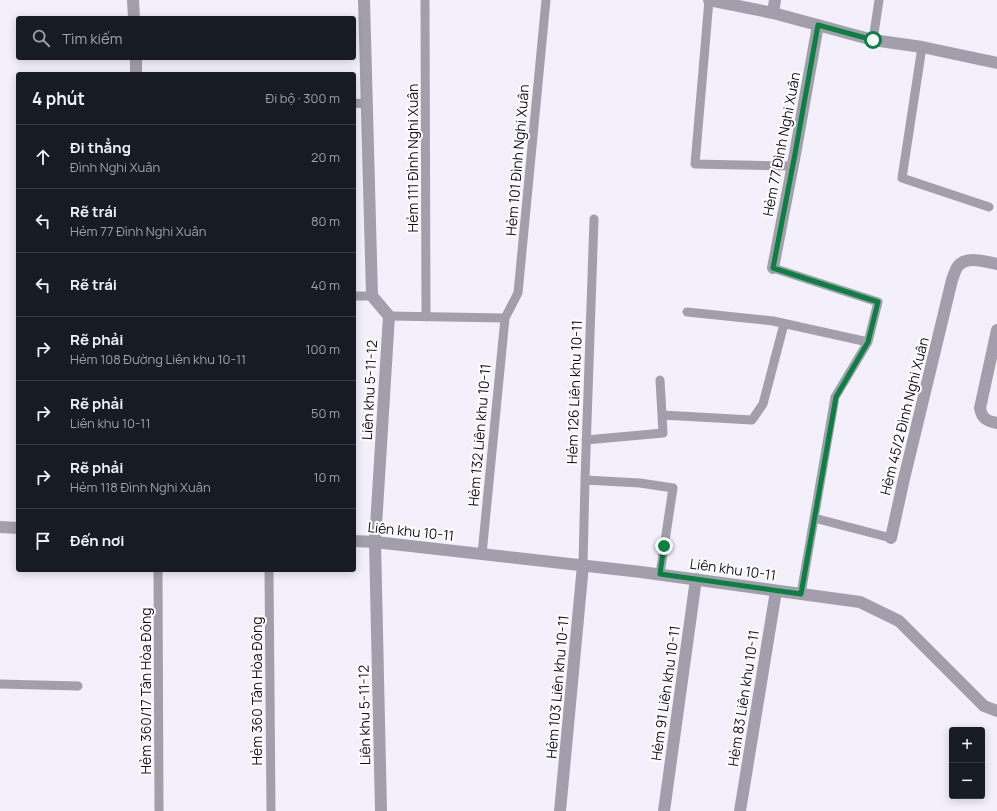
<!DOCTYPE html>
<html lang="vi">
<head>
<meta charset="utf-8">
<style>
	:root { --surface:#171b24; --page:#20242c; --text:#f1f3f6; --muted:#9ea1a6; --line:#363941 }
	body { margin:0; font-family:Manrope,sans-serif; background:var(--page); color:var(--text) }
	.controls { position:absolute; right:12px; bottom:12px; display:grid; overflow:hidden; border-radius:4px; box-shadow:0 2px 10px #0003 }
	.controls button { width:36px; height:36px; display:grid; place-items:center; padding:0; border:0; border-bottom:1px solid var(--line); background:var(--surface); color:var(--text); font:20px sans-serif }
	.stop { position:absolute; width:12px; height:12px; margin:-9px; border:3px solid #0b8043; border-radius:50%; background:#fff }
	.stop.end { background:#0b8043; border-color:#fff; box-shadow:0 1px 4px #0008 }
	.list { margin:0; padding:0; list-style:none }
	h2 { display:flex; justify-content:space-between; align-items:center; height:52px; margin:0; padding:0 16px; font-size:17px }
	h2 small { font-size:13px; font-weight:400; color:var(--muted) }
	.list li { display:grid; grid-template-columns:26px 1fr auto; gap:12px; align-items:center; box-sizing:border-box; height:64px; padding:0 16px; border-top:1px solid var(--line) }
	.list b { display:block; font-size:15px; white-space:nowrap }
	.list p { margin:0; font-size:13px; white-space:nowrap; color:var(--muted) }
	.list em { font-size:13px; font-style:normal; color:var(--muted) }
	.icon { flex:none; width:22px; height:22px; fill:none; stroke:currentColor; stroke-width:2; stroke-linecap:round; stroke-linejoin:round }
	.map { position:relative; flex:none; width:997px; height:811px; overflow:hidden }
	.search { position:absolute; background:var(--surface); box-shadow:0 2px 10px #0003; left:16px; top:16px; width:340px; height:44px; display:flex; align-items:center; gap:10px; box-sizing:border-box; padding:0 14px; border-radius:4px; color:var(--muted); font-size:15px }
	.panel { position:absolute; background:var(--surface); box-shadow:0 2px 10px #0003; left:16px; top:72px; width:340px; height:500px; border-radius:4px }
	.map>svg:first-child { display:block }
</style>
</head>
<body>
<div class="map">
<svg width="997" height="811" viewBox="0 0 997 811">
	<rect width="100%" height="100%" fill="#f3f0fc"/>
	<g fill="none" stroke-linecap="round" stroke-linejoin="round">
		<path stroke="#a39eab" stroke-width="9" d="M425,0L426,317
			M709,0L695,164L792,166
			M873,40L879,0
			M922,47L902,178L989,207
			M354,103L366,104
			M773,268L878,302L868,342L835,397L801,594
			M354,296H372
			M687,312L773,321L868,342
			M389,316L505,318
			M662,415L752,420L763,404L784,324
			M586,440L663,433L660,380
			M585,480L640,483L673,488L660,574
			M814,518L891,538
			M482,554L505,318L518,293L546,0
			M583,565L585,480L594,219
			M158,570L159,811
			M269,570L271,811
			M0,684L78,686"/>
		<path stroke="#a39eab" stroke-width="12" d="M133,0L134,18
			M364,0L372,296L389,316L375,542L381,811
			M709,0L773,13L873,40L922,47L997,63
			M773,13L775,0
			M136,58V74
			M773,268L795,154L818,25
			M997,330L980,408C982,419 987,421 997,423
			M0,527L18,528
			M891,538L903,483L952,280C954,275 955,270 958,266C967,255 986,262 997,264
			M354,541L375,542L641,572L860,602L899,621L984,706L997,711
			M560,811L583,565
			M664,811L696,579
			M740,811L776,591"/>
	</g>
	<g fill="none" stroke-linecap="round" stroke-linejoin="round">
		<path stroke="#0b8043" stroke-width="5" d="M664,546L660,574L801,594L836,397L868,342L878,302L773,268L795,154L818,25L873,40"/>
	</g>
	<g text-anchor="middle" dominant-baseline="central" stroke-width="4" stroke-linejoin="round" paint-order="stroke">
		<g font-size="14" fill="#120f19" stroke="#fff">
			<text transform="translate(781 144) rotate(-79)">Hẻm 77 Đình Nghi Xuân</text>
			<text transform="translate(412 158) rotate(-90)">Hẻm 111 Đình Nghi Xuân</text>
			<text transform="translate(517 160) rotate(-85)">Hẻm 101 Đình Nghi Xuân</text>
			<text transform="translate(369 390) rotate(-87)">Liên khu 5-11-12</text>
			<text transform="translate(574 392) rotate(-88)">Hẻm 126 Liên khu 10-11</text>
			<text transform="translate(904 416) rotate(-76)">Hẻm 45/2 Đình Nghi Xuân</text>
			<text transform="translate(479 435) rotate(-85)">Hẻm 132 Liên khu 10-11</text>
			<text transform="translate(411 531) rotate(6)">Liên khu 10-11</text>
			<text transform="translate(733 569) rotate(8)">Liên khu 10-11</text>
			<text transform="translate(557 687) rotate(-85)">Hẻm 103 Liên khu 10-11</text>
			<text transform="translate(145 691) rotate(-90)">Hẻm 360/17 Tân Hòa Đông</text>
			<text transform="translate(256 691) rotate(-90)">Hẻm 360 Tân Hòa Đông</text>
			<text transform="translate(665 693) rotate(-82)">Hẻm 91 Liên khu 10-11</text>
			<text transform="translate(743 698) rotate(-81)">Hẻm 83 Liên khu 10-11</text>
			<text transform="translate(364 715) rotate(-91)">Liên khu 5-11-12</text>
		</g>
	</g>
</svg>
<div class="controls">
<button>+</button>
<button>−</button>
</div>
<div class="stop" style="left:873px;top:40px"></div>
<div class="stop end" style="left:664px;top:546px"></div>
<div class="search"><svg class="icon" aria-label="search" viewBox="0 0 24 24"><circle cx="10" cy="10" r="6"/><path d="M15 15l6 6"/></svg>Tìm kiếm</div>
<section class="panel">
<h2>4 phút<small>Đi bộ · 300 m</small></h2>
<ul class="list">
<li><svg class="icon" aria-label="ahead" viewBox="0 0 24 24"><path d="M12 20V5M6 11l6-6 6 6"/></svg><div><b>Đi thẳng</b><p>Đình Nghi Xuân</p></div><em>20 m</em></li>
<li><svg class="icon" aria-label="left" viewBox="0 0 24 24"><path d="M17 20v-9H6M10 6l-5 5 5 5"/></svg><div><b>Rẽ trái</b><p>Hẻm 77 Đình Nghi Xuân</p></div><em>80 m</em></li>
<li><svg class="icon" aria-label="left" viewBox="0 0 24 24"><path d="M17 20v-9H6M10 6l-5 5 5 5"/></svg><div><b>Rẽ trái</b></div><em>40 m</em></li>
<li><svg class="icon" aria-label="right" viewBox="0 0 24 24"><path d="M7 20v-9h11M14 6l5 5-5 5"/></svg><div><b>Rẽ phải</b><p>Hẻm 108 Đường Liên khu 10-11</p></div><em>100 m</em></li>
<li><svg class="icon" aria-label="right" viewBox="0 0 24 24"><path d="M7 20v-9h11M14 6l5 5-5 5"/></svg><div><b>Rẽ phải</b><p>Liên khu 10-11</p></div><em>50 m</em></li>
<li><svg class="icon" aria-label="right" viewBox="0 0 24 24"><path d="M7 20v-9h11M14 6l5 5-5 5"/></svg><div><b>Rẽ phải</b><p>Hẻm 118 Đình Nghi Xuân</p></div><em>10 m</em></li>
<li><svg class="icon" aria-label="arrive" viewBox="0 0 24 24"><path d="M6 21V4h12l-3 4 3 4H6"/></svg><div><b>Đến nơi</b></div></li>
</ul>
</section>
</div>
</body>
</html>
